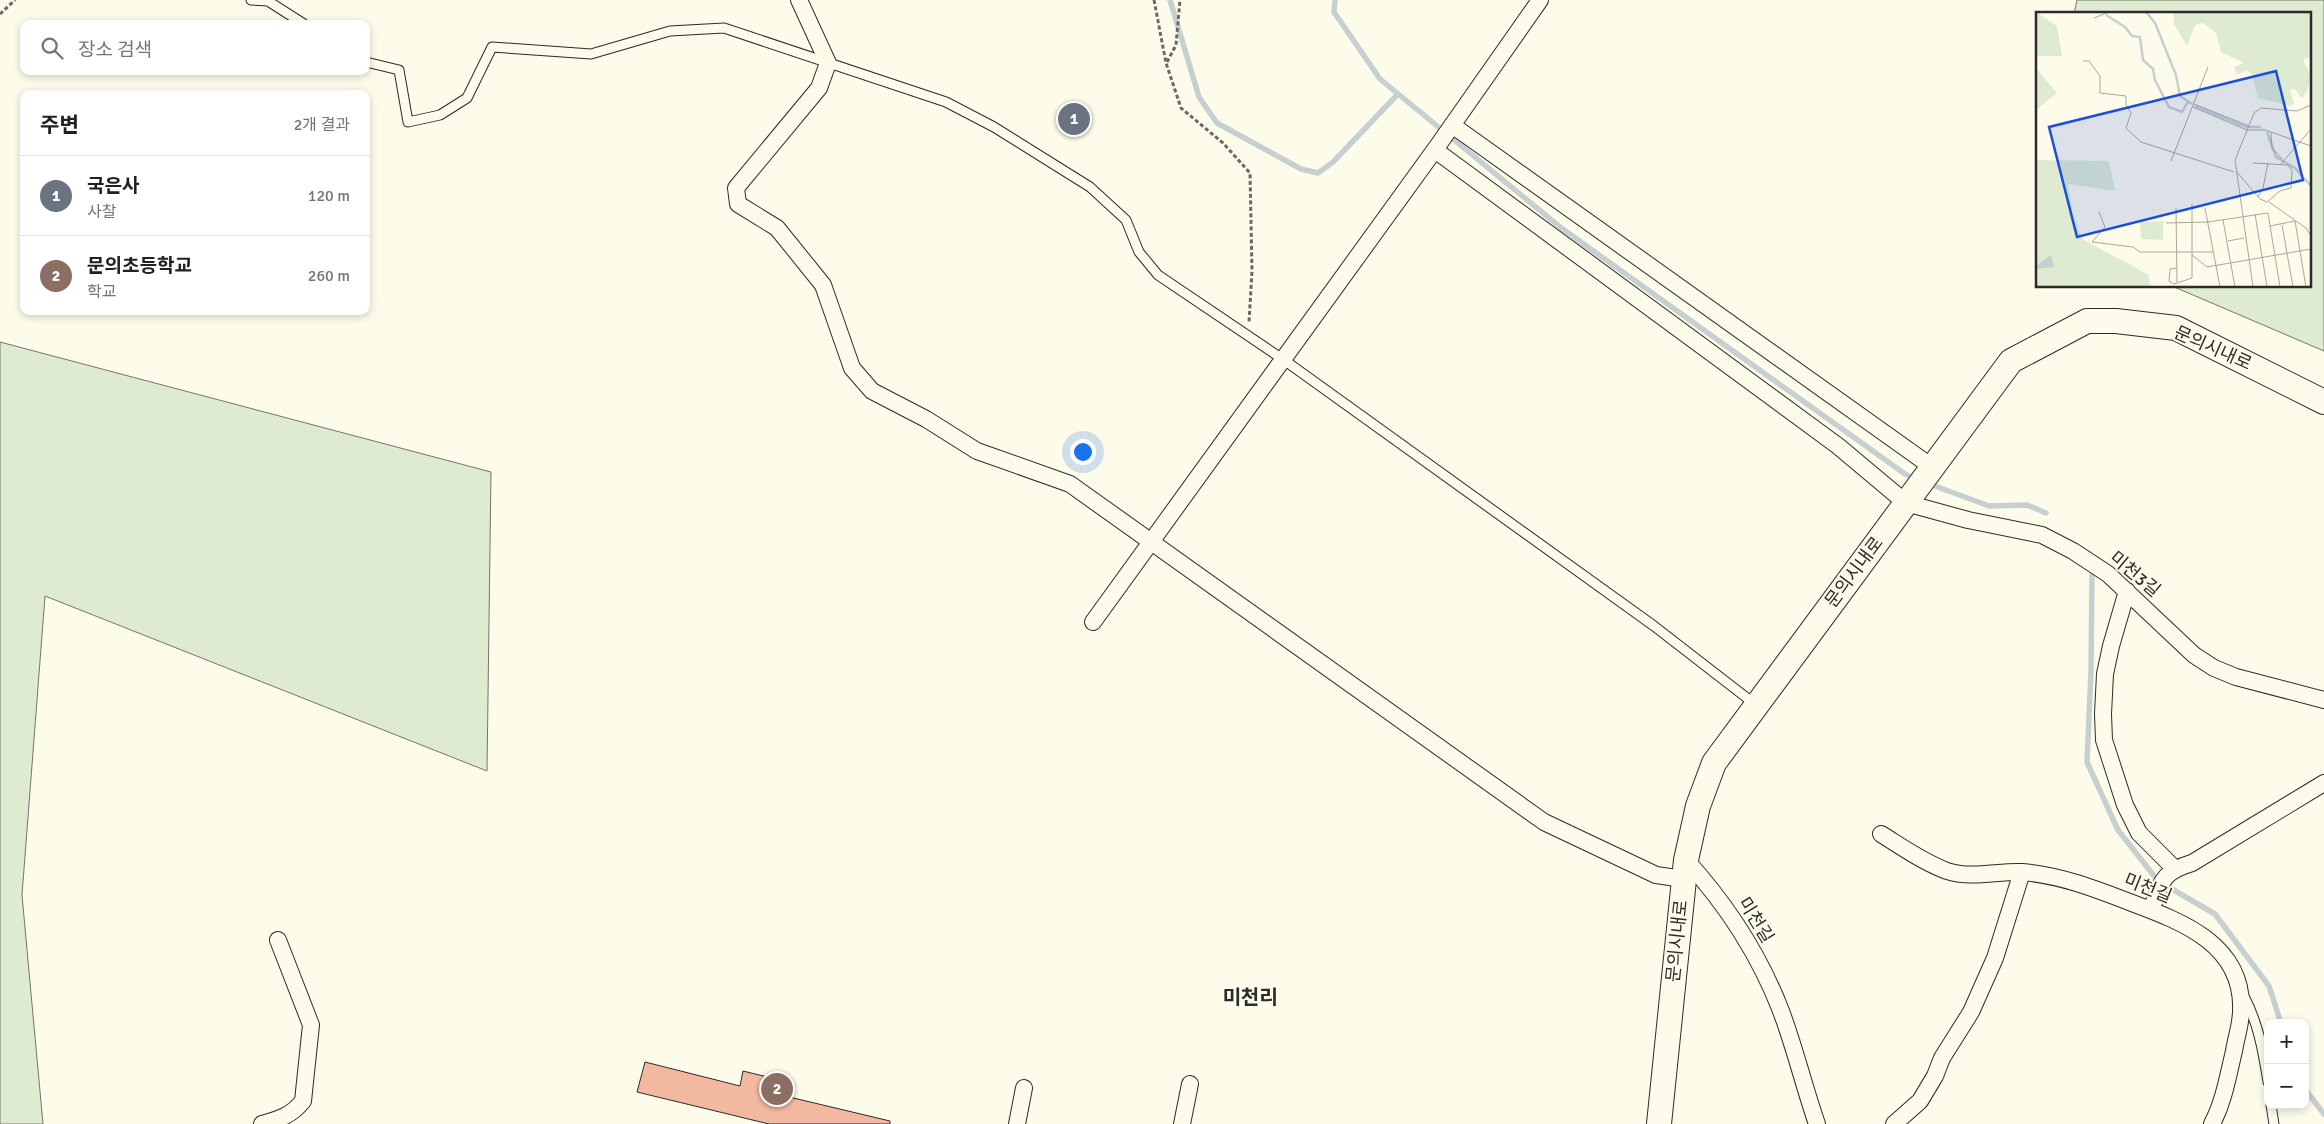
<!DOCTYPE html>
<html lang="ko">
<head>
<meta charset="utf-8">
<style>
	:root { --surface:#fff; --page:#f2f2f2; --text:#202124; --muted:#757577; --line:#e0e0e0; --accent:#c62828 }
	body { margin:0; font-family:Signika,"Noto Sans KR",sans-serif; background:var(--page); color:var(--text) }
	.controls { position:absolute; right:15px; bottom:15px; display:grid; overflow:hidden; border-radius:10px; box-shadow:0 2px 8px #0003 }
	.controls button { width:45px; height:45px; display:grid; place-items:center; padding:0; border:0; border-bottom:1px solid var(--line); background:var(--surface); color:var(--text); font:25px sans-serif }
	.you { position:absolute; left:1082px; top:451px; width:18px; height:18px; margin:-12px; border:4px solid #fff; border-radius:50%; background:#1a73e8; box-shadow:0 0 0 8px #1a73e833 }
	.badge { display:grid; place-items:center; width:32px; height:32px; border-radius:50%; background:var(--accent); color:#fff; font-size:16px; font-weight:700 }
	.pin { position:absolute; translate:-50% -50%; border:2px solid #fff; box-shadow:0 1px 5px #0006 }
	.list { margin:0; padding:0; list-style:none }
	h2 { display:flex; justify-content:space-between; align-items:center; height:65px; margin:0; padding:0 20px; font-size:21px }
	h2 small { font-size:16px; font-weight:400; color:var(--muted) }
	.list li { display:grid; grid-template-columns:32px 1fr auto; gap:15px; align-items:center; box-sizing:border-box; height:80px; padding:0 20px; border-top:1px solid var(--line) }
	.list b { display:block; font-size:19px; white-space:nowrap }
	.list p { margin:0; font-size:16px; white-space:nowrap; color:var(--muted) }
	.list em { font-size:16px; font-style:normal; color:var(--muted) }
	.icon { flex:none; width:28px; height:28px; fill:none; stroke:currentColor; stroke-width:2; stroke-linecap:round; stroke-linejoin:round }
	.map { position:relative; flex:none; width:2324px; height:1124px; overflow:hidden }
	.search { position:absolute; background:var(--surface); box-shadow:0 2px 8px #0003; left:20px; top:20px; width:350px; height:55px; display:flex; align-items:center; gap:12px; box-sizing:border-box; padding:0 18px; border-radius:10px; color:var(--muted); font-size:19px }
	.panel { position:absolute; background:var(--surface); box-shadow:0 2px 8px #0003; left:20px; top:90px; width:350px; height:225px; border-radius:10px }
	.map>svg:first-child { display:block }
</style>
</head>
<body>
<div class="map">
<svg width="2324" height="1124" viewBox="0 0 2324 1124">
	<rect width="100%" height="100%" fill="#fdfbea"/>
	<path fill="#deebd1" stroke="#74746e" d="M2077,0H2324V351L2172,286H2310V14H2074Z
		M0,342L491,472L487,771L45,596L22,895L43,1124H0Z"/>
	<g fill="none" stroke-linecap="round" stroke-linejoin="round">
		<path stroke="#c7d0d0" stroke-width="5.5" d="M1170,0L1199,97L1217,123L1301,169L1318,173L1333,162L1398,94
			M1335,0L1334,12L1380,79L1560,227L1905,474L1916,479
			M1927,483L1989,506L2027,505L2046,513
			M2092,575L2091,671L2087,762L2118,830L2158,881L2215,914L2269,986L2281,1023
			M2305,1089L2324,1114"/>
	</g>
	<path fill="#f2b8a0" stroke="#2b2b2b" d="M645,1062L740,1086L743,1071L788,1082L785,1096L890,1121V1124H769L637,1092Z"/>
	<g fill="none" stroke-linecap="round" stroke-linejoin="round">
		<defs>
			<path id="lane" d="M251,0L268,1L304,24
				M366,62L399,70L408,122L440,115L467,98L492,47L591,54L670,31L724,28L946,102L994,127L1090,187L1126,220L1139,252L1158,275L1284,360L1654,626L1756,705
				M2243,994C2258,1022 2263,1050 2268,1082
				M2271,1105L2274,1124"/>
			<path id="street" d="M799,0L828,63L819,88L736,188L738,204L777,228L823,285L852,368L872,391L926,419L977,451L1070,484L1544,822L1656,875L1684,879
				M1452,125L1932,467
				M1435,150L1838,446L1906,503L1968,520L2042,535L2073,551L2108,574L2194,655L2214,668L2236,677L2324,700
				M2127,591L2111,646L2105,674L2103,714L2104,740L2125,805L2139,833L2174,868
				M1093,622L1439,144L1540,0
				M1881,834C1902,847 1923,862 1947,871C1972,879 1997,871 2022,872C2060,875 2096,889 2132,903C2183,922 2244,945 2241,1011C2241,1024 2236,1038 2234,1051C2228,1076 2224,1101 2212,1124
				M1686,860C1727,905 1759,954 1781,1011C1795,1048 1804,1087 1817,1124
				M2151,910C2162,882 2161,872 2192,863L2324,783
				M262,1124C279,1119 291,1116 303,1101L311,1025L278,940
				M1017,1124L1024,1088
				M1182,1124L1190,1084
				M1894,1124L1920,1101L1935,1076L1942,1058L1971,1012L1995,958L2022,872"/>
			<path id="secondary" d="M1659,1124L1686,860L1698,806L1714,763L2011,361L2087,321H2116L2176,328L2324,402"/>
		</defs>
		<use href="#lane" stroke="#2b2b2b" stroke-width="11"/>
		<use href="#street" stroke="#2b2b2b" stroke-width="18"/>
		<use href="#secondary" stroke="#2b2b2b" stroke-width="26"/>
		<path stroke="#6a6964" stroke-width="3" stroke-dasharray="4 2.5" stroke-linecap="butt" d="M1154,0L1166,63L1181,108L1223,143L1250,173L1252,271L1249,322
			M0,14L15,0
			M1167,62L1176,45L1180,0"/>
		<use href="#lane" stroke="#fdfbea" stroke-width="9"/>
		<use href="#street" stroke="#fdfbea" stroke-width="16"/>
		<use href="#secondary" stroke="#fdfbea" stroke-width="24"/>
	</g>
	<g text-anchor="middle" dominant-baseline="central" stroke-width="4" stroke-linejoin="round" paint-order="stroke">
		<g font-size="18" fill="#2b2b2b" stroke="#fdfbea">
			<text transform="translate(2213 348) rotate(24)">문의시내로</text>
			<text transform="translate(1854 572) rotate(-53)">문의시내로</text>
			<text transform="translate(2135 574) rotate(40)">미천3길</text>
			<text transform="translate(2148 888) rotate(22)">미천길</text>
			<text transform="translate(1756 920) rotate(58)">미천길</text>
			<text transform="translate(1677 941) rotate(-84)">문의시내로</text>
		</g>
		<g font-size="20" font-weight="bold" fill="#2b2b2b" stroke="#fdfbea">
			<text x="1250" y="997">미천리</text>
		</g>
	</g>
	<g transform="translate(2036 12)">
		<rect width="275" height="275" fill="#fdfbea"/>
		<path d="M0,0L21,14L26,44H0ZM137,0H275V45L267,48L274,61L273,74L268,84L266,86L259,77L254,78L258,91L255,94L222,86L216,63L211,58L201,63L198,55L208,51L185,40L180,21L167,11L159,13L151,34L138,12ZM0,56L21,81L0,98ZM0,148L73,149L79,179L32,172L37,202L46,227L113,263L114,275H0ZM127,209V228L105,227L104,210Z" fill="#deebd1"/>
		<path d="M15,243L18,255L0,257V254Z" fill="#c7d0d0"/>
		<path fill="none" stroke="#c7d0d0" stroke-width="2.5" d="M110,0L119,11L140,63L144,84L156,92M70,3L89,15L96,24L104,25L107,48L117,57L119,68L133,95L146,100L152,90M159,94L210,115H225M231,120L240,145L259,156L275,174"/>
		<path fill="none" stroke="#a9a89e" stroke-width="1" d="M58,6L73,0M47,49H53L64,64V81L90,84V93L95,101L90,116L105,130L198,160M158,92L213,114M157,95L211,118H229L275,134M235,121L236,136L246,147M135,149L172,55M245,152L275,117M200,159L224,187L231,190L244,179L255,176L256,159L252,153L217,151M222,185L227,176L232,151M233,190L270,216L275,224M140,196L141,270M169,196L184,275M63,200L69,215L56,230L97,235L104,240H177M219,202L231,275M187,208L199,275M130,211L172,210L232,201L244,275M246,213L257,275M234,214L259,209L270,275M192,229L208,226M156,243L171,255L275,237M141,256L134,257L133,269L138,272L156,266V192M217,275L199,148L218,101L225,96L261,99L275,93"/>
		<path fill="#1d4ed8" fill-opacity="0.15" stroke="#1d4ed8" stroke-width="2.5" d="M240,59L267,168L41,225L13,115Z"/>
		<rect width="275" height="275" fill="none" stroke="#2b2b2b" stroke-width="2.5"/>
	</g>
</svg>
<div class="controls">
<button>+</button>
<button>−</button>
</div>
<div class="you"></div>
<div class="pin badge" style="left:1074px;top:119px;background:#6b7280">1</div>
<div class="pin badge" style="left:777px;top:1089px;background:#8d6e63">2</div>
<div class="search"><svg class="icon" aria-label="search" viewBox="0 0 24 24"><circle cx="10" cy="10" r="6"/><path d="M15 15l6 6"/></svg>장소 검색</div>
<section class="panel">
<h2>주변<small>2개 결과</small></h2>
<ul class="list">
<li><span class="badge" style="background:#6b7280">1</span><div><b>국은사</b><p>사찰</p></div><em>120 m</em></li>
<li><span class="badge" style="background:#8d6e63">2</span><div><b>문의초등학교</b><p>학교</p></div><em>260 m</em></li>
</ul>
</section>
</div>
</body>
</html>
